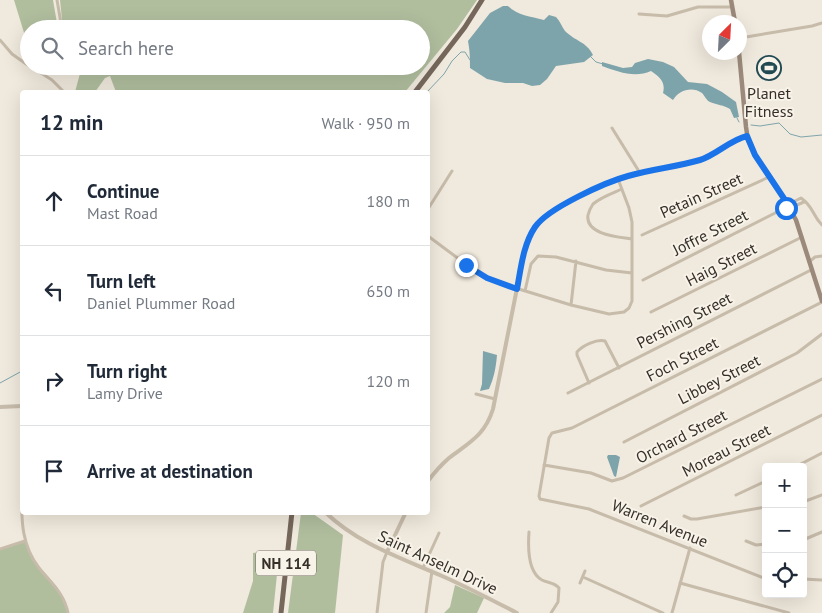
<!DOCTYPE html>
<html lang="en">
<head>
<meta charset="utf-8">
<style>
	:root { --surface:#fff; --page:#f2f2f3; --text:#1f2937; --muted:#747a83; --line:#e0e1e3 }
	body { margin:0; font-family:"PT Sans",sans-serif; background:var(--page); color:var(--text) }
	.controls { position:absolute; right:15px; bottom:15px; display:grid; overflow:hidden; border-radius:5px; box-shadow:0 5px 20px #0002 }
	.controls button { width:45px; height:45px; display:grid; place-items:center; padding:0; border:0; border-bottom:1px solid var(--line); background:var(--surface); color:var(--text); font:25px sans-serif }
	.compass { position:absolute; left:702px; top:15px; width:45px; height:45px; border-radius:50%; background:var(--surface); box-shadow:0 5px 20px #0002; rotate:24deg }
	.stop { position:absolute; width:15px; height:15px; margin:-11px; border:4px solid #1a73e8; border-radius:50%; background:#fff }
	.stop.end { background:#1a73e8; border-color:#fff; box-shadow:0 1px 5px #0008 }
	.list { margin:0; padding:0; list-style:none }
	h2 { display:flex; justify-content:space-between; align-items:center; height:65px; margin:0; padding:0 20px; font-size:21px }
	h2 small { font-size:16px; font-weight:400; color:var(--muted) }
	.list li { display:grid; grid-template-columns:32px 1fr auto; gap:15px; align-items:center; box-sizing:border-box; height:90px; padding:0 20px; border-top:1px solid var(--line) }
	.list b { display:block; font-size:19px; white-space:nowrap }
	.list p { margin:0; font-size:16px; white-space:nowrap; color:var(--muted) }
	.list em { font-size:16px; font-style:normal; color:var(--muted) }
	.icon { flex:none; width:28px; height:28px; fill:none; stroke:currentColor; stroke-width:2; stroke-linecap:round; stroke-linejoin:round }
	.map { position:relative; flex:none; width:822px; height:613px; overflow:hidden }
	.search { position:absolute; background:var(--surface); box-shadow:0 5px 20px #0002; left:20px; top:20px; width:410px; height:55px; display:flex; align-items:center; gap:12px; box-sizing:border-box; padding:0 18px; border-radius:28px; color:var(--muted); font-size:19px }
	.panel { position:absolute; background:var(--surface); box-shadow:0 5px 20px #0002; left:20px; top:90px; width:410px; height:425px; border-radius:5px }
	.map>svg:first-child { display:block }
</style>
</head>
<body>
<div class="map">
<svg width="822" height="613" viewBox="0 0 822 613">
	<rect width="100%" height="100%" fill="#f0e9dd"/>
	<path fill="#b0be9e" d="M14,0H53L58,29H29V49Z
		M60,0H477L457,29L405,92H116L110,76L105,78L95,92H75L82,66H421V29H63Z
		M301,513H312L343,535L335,613H288Z
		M25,541L32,558L57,587L68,613H0V549Z
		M260,552L279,555L273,613H243L253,581V553Z
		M455,585L484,598L477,613H444L450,607Z"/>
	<path fill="#7ea4ab" d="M503,6H508C518,16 530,16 544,20L549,15L556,17C560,21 562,27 565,31C575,41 587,42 593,55L584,62L556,66L547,79L540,85L532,86L523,83H505L487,79L470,68C470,58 470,52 468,41L490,13Z
		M648,59L663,62L674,67L688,82L707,84L722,92L736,102L739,117L734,118L730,109C724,105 717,105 710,102C706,100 705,96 702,93C692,86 679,90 673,100L663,93C666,81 659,77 651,71C635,78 618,72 602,66V62L623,68L632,67L635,63Z
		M483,351L497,355C496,367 494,378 489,389L480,391L482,384Z
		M608,455H616L620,457L616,477L614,476L607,457Z"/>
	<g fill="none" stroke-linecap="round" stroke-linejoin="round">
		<path stroke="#7ea4ab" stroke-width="1" d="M590,56L596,62L603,64
			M427,92L444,74L452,61L461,52H465L470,60
			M737,118L739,122
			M751,125L760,126L779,123L790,134L801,137L822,135
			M0,383L22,371"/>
		<path stroke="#c7bbaa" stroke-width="3" d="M57,0L62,29
			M639,14L667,16L698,7H732
			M740,38L812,26L822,23
			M0,40L12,54L29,66
			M30,66L52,80L64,92
			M44,74L48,66
			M612,128L640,173
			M622,189C613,193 601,197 593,204C591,207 589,211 588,215C585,235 619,237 632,239
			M789,207H792L804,202
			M428,209L452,171
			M642,235L769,177
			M428,236L479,274L509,286L571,305L609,314L624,312L629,308L632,301V222L629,208L618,179
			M809,262L815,257L822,256
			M643,280L789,206L791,203L801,198C814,207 812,215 822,225
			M525,291L531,264L538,256L556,257L606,270L632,273
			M571,305L576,261
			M651,312L802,237
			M589,383L577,355V352C583,345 597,339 605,341L619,368
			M568,393L811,270
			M476,394L495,399
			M624,442L797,353L822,334
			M544,465L591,473L612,481L623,478L822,379
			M795,467L822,453
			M22,494C21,521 22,546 39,568C51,583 64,593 68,613
			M736,495L766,481
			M803,502L822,495
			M641,506L822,415
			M684,516L691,519H697L766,507
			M529,532C528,546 527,572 542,580C548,583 554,582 559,588L558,602L551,613
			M803,540L822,532
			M746,541L756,545L766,544
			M0,549L25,541
			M423,568L439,533
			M583,577L663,613
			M766,579L589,509L540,499L539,496L549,438L552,433L572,428L822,302
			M803,579L822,580
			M580,583L585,571
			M680,583L789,613
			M377,613L383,562L387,552
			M426,613L432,571
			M672,613L690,548"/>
		<path stroke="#c7bbaa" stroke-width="4" d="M0,407L22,406
			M428,481C434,473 441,465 449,458C470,442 485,435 493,409L524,253C527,243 531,231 539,223C554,206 610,180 633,175C655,169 678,167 700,160C717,154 730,140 747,136
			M325,512C358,544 401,558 442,576C467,587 492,600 517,613
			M387,552L406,512"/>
		<path stroke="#9b8a7b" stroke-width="4.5" d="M731,0L735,22
			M739,52L746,127L748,140L755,155L785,200L796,220L822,301"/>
		<path stroke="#76675b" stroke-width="5" d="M415,92L465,27L482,0
			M281,613L292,512"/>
	</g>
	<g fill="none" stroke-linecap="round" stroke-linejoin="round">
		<path stroke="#1a73e8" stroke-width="6" d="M466,265L487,278L517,289C521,268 523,245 535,227C548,208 606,182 628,176C652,169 676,167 700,160C716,155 730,140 747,136L755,155L789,206L786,208"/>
	</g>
	<defs>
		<symbol id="stadium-ring" viewBox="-11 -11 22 22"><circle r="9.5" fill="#f8f3e9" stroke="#224a53" stroke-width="1.5"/><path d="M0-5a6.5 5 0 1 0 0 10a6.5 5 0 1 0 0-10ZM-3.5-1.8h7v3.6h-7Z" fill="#224a53"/></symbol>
	</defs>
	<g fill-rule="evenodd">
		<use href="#stadium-ring" x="755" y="54" width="28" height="28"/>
	</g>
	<g text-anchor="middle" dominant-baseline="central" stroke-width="4" stroke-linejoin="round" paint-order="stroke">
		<rect fill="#f8f3e9" stroke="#706963" stroke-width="1" x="256" y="550.5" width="60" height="25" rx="4"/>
		<g font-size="15" font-weight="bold" fill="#352e29">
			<text x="286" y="563">NH 114</text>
		</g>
		<g font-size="16" fill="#352e29" stroke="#f8f3e9">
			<text x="769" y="93">Planet<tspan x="769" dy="18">Fitness</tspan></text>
		</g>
		<g font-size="16" fill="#352e29" stroke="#f8f3e9">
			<text transform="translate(701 195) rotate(-24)">Petain Street</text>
			<text transform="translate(710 232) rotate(-27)">Joffre Street</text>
			<text transform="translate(721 264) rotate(-27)">Haig Street</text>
			<text transform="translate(684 320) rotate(-27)">Pershing Street</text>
			<text transform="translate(682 359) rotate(-27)">Foch Street</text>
			<text transform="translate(719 379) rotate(-27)">Libbey Street</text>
			<text transform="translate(681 436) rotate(-27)">Orchard Street</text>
			<text transform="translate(726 450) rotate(-27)">Moreau Street</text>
			<text transform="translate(660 523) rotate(22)">Warren Avenue</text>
			<text transform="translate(438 562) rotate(25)">Saint Anselm Drive</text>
		</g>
	</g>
</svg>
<div class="controls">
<button>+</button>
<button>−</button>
<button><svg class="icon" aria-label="locate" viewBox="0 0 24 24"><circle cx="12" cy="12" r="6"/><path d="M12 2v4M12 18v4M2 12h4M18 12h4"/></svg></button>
</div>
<svg class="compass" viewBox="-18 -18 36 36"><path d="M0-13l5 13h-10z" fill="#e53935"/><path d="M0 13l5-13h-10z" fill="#747a83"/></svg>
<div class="stop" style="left:786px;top:208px"></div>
<div class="stop end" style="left:466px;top:265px"></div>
<div class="search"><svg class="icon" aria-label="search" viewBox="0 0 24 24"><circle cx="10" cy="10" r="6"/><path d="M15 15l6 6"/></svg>Search here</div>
<section class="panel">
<h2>12 min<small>Walk · 950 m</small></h2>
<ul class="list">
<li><svg class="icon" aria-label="ahead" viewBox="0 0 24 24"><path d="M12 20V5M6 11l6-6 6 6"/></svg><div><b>Continue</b><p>Mast Road</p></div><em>180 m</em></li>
<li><svg class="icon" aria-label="left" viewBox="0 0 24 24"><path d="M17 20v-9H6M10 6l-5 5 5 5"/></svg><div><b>Turn left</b><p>Daniel Plummer Road</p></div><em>650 m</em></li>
<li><svg class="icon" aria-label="right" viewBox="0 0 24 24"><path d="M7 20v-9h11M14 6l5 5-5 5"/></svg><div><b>Turn right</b><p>Lamy Drive</p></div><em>120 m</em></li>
<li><svg class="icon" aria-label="arrive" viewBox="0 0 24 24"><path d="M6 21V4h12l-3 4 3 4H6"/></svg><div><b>Arrive at destination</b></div></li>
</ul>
</section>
</div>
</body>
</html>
